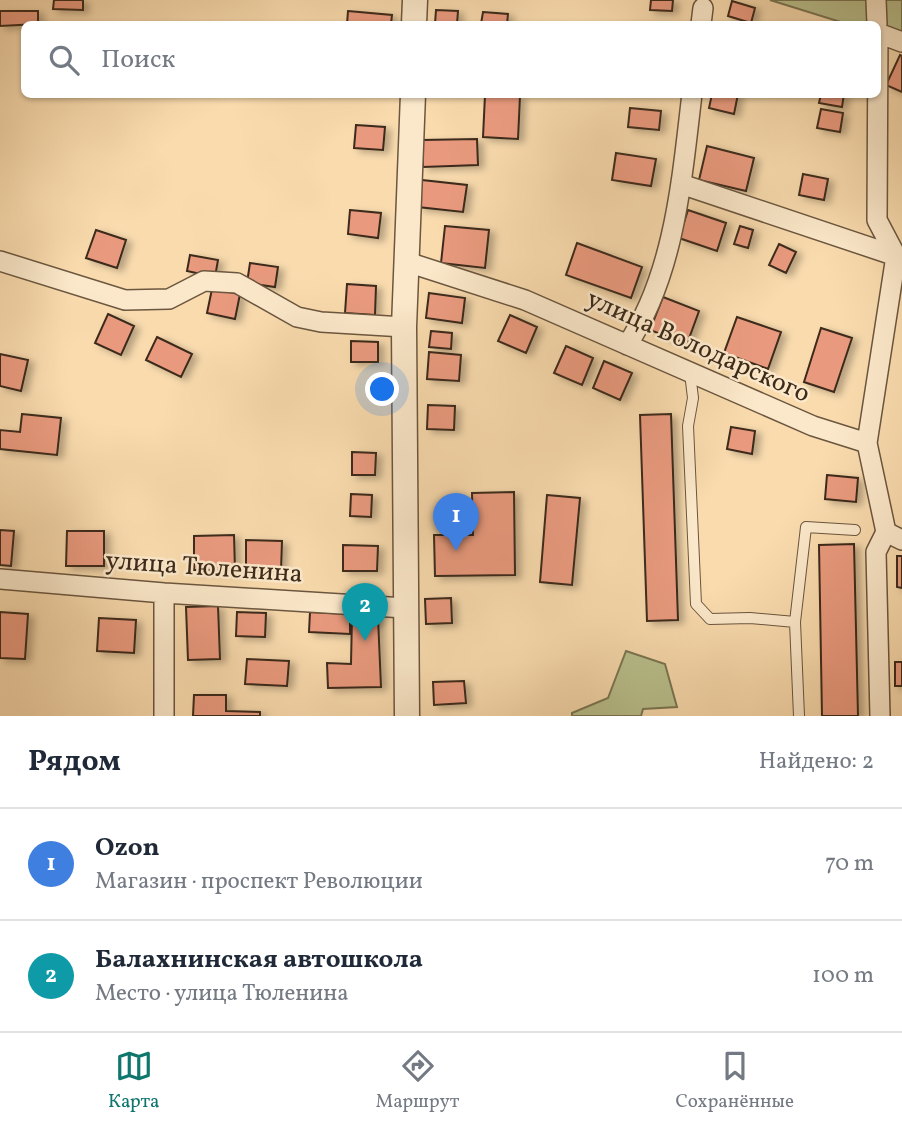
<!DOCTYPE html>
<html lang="ru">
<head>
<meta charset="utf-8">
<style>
	:root { --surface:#fff; --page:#f2f2f3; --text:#1f2937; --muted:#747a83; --line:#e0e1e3; --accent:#0f766e }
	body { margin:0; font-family:Vollkorn,serif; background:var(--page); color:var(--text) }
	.you { position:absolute; left:383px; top:390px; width:24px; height:24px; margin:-18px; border:5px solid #fff; border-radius:50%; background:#1a73e8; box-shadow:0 0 0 10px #1a73e833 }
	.badge { display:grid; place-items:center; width:46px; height:46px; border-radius:50%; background:var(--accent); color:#fff; font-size:23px; font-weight:700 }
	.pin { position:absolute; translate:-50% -58px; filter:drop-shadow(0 2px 4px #0008) }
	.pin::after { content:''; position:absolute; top:37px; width:24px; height:21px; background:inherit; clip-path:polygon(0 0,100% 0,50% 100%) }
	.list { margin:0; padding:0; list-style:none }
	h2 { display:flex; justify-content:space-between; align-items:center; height:91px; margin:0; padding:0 28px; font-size:30px }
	h2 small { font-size:23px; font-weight:400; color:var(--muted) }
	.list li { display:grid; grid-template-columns:46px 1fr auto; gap:21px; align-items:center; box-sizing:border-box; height:112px; padding:0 28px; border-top:2px solid var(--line) }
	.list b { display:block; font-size:26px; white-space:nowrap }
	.list p { margin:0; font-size:23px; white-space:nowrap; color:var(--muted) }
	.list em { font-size:23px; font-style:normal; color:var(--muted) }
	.icon { flex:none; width:38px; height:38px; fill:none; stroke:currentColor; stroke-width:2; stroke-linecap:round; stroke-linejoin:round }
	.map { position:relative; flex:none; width:902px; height:716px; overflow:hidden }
	.search { position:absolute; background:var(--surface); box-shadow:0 2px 5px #0004; left:21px; right:21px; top:21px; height:77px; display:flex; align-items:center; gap:18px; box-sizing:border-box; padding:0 24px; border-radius:10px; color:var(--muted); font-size:26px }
	.sheet { height:315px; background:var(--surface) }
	nav { display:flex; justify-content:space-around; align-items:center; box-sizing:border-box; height:98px; border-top:2px solid var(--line); background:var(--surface); font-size:19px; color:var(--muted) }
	nav a { display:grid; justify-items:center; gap:4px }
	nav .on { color:var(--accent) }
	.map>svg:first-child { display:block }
</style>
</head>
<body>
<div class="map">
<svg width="902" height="716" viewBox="0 0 902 716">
	<defs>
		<filter id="shadow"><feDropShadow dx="5.5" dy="3" stdDeviation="3.5" flood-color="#0004"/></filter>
	</defs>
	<rect width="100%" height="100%" fill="#f9dbae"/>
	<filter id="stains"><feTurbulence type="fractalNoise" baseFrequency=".00286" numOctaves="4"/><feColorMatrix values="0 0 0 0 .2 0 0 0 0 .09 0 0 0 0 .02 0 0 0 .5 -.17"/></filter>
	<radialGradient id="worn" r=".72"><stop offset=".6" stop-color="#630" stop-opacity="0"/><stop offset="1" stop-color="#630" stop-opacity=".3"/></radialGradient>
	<path fill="#b9c18e" stroke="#7a7654" stroke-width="2" d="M770,0H902V36L878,24H847Z
		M626,651L665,664L677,707L643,709L641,716H572V713L608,698Z"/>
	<path fill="#e99a7e" stroke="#3c2a1a" stroke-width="2" filter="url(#shadow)" d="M54,0H83V10L53,9Z
		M651,0H673L672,11L650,10Z
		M732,1L755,8L751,23L728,16Z
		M436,10L458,11L457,24H435Z
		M0,11H38V24L0,26Z
		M348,11L392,15L391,24H347Z
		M483,12L508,14L507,24H481Z
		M900,55L902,56V92L886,85Z
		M712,94H738L734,114L709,108Z
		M821,94H844L842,107L819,103Z
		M485,95L520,96L518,139L483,137Z
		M630,108L661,111L659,130L628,127Z
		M821,109L843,113L840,132L817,128Z
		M356,125L385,127L383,150L354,148Z
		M477,139L478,165L423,167L422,140Z
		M707,146L754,158L746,191L699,180Z
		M616,153L656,159L651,186L612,180Z
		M803,174L828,179L824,200L799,195Z
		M422,180L467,185L463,212L418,207Z
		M350,210L381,213L378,238L348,234Z
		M688,210L726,223L717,251L679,238Z
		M445,226L489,230L485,268L441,263Z
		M740,226L753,230L748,248L734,244Z
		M96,230L126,240L117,268L86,258Z
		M577,243L642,267L631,298L566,275Z
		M779,244L796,252L786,273L769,265Z
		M190,255L218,260L215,277L187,271Z
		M250,263L278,267L275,287L247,283Z
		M347,284L376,286L375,315L345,313Z
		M212,289L240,294L235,319L207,313Z
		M429,293L465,298L462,323L426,318Z
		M663,297L699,311L687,344L650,330Z
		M108,314L134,326L121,355L95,343Z
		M510,315L537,327L526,353L498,341Z
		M737,317L781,332L768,369L724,353Z
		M821,328L852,338L834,392L804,382Z
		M431,331L452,333L451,349L429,347Z
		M157,337L192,354L181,377L146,360Z
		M351,341L378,342V362H351Z
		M566,346L593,358L582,385L554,373Z
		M429,352L461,355L459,381L427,379Z
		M0,354L28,360L21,391L0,386Z
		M604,361L632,373L620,400L593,388Z
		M428,405L455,406L454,430L427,429Z
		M22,414L61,418L57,455L0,449V430L20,432Z
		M671,414L678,620L647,621L640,415Z
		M731,427L755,431L752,454L727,449Z
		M352,452L376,453L375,475H352Z
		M827,475L858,478L856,502L825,499Z
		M514,492L515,575L435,576L434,535H473L472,493Z
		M351,494L372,495L371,517L350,516Z
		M547,495L580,498L572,585L540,582Z
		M0,530L14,531L11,566L0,565Z
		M67,531H104V566H66Z
		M234,535L235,570H194V536Z
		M246,540L282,541L281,571L246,570Z
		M854,544L858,716H822L819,545Z
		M343,545L378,546L377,571H343Z
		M897,556H902V588L897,587Z
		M451,598L452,623L426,624L425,599Z
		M218,606L220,659L188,660L186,607Z
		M0,612L28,614L25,659L0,658Z
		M237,612L266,613L265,637L236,636Z
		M310,612L350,614V634L309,632Z
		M352,617L378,618L381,687L328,688L327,663L351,664Z
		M99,618L136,620L134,653L97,651Z
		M247,659L289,661L287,686L245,684Z
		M895,662H902V686H895Z
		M464,681L466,703L434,705L433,682Z
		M194,695H226V711L260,712V716H193Z"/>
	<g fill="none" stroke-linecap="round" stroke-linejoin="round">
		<defs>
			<path id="service" d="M690,373L693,398L688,426L696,604L710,619L750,618L795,622L799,716
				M795,622L806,527L855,530"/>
			<path id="minor" d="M876,0L877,24
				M701,24L703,8
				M878,33L902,42
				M681,184L902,258
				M0,261L125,300L169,299L204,281L237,283L297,317L321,322L404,327
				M407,262L525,300L813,426L867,443L886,532L902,540
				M627,345C675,274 682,177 692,94
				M867,443L896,256L877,220L878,31
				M0,579L164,593L405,608
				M164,593V716
				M880,716L876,552L886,532"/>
			<path id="tertiary" d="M414,24L415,0
				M407,716L404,327L413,94"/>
		</defs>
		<use href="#service" stroke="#6b563f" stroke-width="12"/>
		<use href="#minor" stroke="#6b563f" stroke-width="22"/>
		<use href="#tertiary" stroke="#6b563f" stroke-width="27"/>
		<use href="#service" stroke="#fbe8ca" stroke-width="10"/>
		<use href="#minor" stroke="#fbe8ca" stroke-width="19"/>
		<use href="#tertiary" stroke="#fbe8ca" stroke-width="24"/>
	</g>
	<g text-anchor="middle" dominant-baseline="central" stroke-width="5" stroke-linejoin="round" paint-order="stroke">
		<g font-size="26" fill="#3c2a1a" stroke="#fbe8ca">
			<text transform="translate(698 347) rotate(24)">улица Володарского</text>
			<text transform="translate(204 568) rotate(4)">улица Тюленина</text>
		</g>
	</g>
	<rect width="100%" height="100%" filter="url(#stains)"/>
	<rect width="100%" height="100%" fill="url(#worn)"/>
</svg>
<div class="you"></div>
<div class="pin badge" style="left:456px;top:551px;background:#3f7fe0">1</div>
<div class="pin badge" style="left:365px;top:641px;background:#0f9aa8">2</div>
<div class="search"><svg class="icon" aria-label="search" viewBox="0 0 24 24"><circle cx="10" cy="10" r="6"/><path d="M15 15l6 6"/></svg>Поиск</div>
</div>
<section class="sheet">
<h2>Рядом<small>Найдено: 2</small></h2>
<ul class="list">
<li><span class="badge" style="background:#3f7fe0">1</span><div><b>Ozon</b><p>Магазин · проспект Революции</p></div><em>70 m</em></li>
<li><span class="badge" style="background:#0f9aa8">2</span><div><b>Балахнинская автошкола</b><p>Место · улица Тюленина</p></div><em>100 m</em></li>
</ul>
</section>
<nav>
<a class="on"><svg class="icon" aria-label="map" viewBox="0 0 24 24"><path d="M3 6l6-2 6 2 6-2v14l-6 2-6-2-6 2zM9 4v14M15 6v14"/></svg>Карта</a>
<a><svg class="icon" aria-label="directions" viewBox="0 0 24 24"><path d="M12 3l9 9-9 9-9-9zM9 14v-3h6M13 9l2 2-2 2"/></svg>Маршрут</a>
<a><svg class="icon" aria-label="saved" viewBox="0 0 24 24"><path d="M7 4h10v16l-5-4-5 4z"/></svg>Сохранённые</a>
</nav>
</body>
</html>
